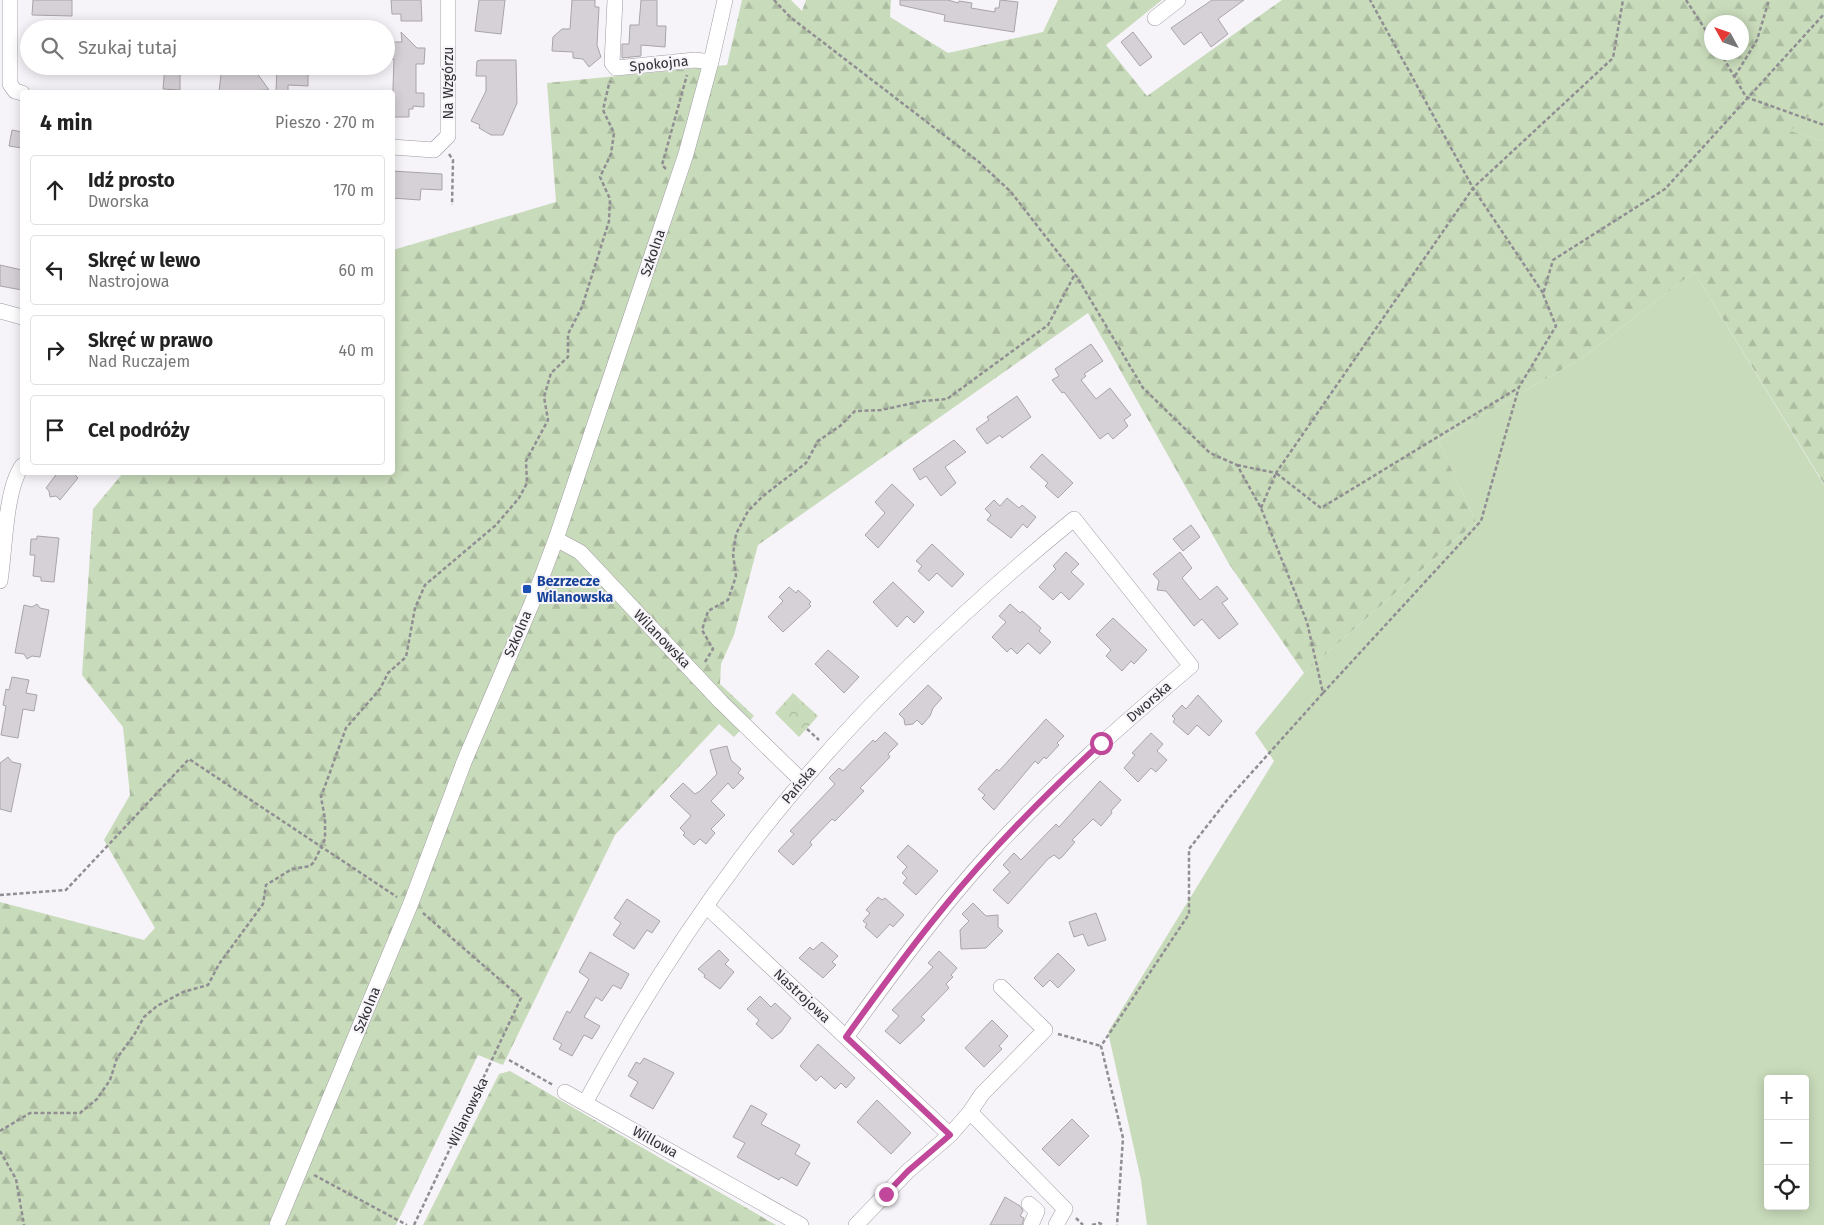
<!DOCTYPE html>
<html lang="pl">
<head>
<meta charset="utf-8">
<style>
	:root { --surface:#fff; --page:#f6f6f6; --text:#222; --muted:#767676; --line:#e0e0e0 }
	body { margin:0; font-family:"Fira Sans",sans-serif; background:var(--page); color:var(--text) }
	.controls { position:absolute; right:15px; bottom:15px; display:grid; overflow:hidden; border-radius:5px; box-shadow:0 2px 12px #0003 }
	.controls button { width:45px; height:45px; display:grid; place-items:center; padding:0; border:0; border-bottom:1px solid var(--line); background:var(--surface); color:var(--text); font:25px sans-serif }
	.compass { position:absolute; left:1704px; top:15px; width:45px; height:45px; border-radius:50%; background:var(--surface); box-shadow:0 2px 12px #0003; rotate:310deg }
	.stop { position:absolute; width:15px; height:15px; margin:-11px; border:4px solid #c0479a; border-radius:50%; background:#fff }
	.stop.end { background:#c0479a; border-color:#fff; box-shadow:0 1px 5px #0008 }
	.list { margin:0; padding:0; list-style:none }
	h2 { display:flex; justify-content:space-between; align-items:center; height:65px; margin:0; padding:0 20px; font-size:21px }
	h2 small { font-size:16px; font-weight:400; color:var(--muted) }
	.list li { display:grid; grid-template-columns:32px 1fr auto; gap:15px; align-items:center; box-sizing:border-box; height:70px; margin:0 10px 10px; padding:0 10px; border:1px solid var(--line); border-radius:5px }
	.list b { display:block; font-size:19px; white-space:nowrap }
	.list p { margin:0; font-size:16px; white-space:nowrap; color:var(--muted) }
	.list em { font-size:16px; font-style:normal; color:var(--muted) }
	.icon { flex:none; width:28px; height:28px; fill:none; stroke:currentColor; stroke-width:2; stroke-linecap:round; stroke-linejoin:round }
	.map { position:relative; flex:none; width:1824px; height:1225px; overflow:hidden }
	.search { position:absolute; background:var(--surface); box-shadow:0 2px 12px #0003; left:20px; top:20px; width:375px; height:55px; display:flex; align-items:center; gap:12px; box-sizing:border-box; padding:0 18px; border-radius:28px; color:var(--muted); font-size:19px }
	.panel { position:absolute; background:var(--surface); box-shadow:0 2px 12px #0003; left:20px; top:90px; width:375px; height:385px; border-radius:5px }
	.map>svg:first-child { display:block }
</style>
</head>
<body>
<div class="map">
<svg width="1824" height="1225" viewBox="0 0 1824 1225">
	<defs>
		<pattern id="forest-firs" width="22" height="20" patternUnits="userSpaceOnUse" patternTransform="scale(1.25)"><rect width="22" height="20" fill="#c8dbba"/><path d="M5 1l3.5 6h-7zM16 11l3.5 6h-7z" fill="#acbca0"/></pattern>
		<pattern id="park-crowns" width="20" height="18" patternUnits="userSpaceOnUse" patternTransform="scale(1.25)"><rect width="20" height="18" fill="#c8dbba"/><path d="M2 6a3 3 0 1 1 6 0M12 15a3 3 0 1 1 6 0" fill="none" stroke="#acbca0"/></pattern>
	</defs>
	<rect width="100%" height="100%" fill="#f6f3f9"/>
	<path fill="#c8dbba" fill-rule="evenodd" d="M1824,105V141L1789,131Z
		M1694,272L1824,485V1225H1147L1141,1180L1108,1032L1274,761L1255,733L1304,673L1476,522L1438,440L1582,358ZM1768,1079H1805V1206H1768Z"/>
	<path fill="url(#forest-firs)" fill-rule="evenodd" d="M742,0H791L802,11L806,0H891L890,17L948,53L1043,32L1058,0H1162L1106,45L1147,96L1282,0H1824V105L1790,131L1824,141V484L1694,272L1582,358L1438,440L1476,522L1304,673L1229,564L1088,313L758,545L734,635L721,664L720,684L754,716L734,737L719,724L615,835L503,1065L478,1055L396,1225H0V902L144,940L155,928L104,840L130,795L123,727L82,675L93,509L123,473L392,472L393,250L556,202L547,83L727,65ZM1712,22H1742V52H1712Z
		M510,1071L776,1225H423L499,1074Z"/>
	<path fill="url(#park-crowns)" d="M793,693L818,716L799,737L775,713Z"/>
	<path fill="#d6d1d7" stroke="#a9a4a9" d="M33,0H72V16L32,15Z
		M391,0H421L422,21H401V14H392Z
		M479,0H505L501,34L475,31Z
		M572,0H595V7H599L597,45L601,57L589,67L583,59L573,58V52L552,51L553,37L562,29H570Z
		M641,0H657V26H666L665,47L641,45V56L622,58V44H629L630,25H639Z
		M900,0H948L958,3L959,1L972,3L971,8L995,12V8H999L1000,0L1018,2L1014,32L944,21L945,15L900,5Z
		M1212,0H1244L1218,19L1228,34L1211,47L1201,32L1184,45L1171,28Z
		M401,32L417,48H425L424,64H416V93H424V107L413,106V109H409V117H392L394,59H392V42H402Z
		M1133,32L1152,57L1140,66L1121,42Z
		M481,60H516L517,103L503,135H491L479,128L480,125L471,121L486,91V76H476L477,61Z
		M165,66H180V90L163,89Z
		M222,66H252L269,90L219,92Z
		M277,66H308V86L288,85V92H276Z
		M12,130L22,132V148L9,146Z
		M392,171L442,174V190L421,189L420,200L392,198Z
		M0,265L22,270V290L0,286Z
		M1091,344L1103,361L1084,374L1086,376L1081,380L1096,399L1110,388L1131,415L1124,420L1128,426L1113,439L1108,433L1100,439L1064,392L1062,393L1052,380L1059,376L1055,369Z
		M1017,396L1031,417L1002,438L1000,435L987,444L976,429L989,420L987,417Z
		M954,440L966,452L945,467L956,483L941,496L926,476L920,480L913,469Z
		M1042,454L1073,483L1058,498L1045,486L1048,483L1030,467Z
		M58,472H72L78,478L60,500L56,496L50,497L49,491L46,488Z
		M892,484L914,505L878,548L865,535L885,513L875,502Z
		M1007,498L1019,508L1022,505L1036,517L1027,528L1023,524L1011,538L987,520L991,515L985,509L994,500L1000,506Z
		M1191,525L1200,537L1183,551L1173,539Z
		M37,536L59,538L54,582L41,581V577L33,576L35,555H30L31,539H37Z
		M932,544L964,574L952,587L937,573L929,581L918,571L922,566L916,561Z
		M1066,552L1079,564L1071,572L1084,584L1069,600L1061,592L1053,600L1039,587L1056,569L1053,566Z
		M1180,552L1192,568L1182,578L1200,600L1217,586L1228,599L1222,603L1238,624L1219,639L1202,619L1194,626L1166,591L1157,590L1159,581L1153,574Z
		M893,582L924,612L914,623L907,616L897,627L873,602Z
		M789,587L796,593L798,590L811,602L809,604L811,606L783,632L768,617L783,601L779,597Z
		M37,604L40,608L49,610L43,642L40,657L32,656L27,659L24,654L15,653L24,605L32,607Z
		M1010,604L1020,613L1022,611L1041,628L1039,631L1051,642L1040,654L1028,643L1017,654L1011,648L1007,652L992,637L1006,622L999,616Z
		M1113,618L1147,650L1134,664L1131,661L1122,671L1106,656L1111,650L1096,635Z
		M828,650L859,677L844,693L815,664Z
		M12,677L29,680L26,693L37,695L34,711L23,709L18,738L1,735L6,706L3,705L6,689L9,690Z
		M928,685L942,698L933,708L930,716L922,725L917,720L913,724L905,725L904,719L899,714Z
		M1198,695L1222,721L1209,736L1197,725L1188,735L1173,722L1175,719L1172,716L1182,705L1186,709Z
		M1046,719L1064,736L1057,743L1059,745L1046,759L1044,757L1038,764L1035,761L994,810L982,798L985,795L978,789L997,769L999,771Z
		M885,732L898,744L888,754L890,757L860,788L864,791L835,821L832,819L810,842L812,845L793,865L778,851L794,834L790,831L835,784L829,778L839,768L843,771L873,740L875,742Z
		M1151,733L1163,744L1157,751L1167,760L1156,772L1151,768L1138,782L1124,768L1135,755L1132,753Z
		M727,746L731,760L741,769L738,773L744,778L733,789L728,783L711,801L725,815L711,829L715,833L706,844L700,839L694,845L683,835L685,833L680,828L691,816L670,796L683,783L695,794L700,791L717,774L710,750Z
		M8,757L12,762L21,764L11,812L0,809V763Z
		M1100,781L1121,800L1111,811L1112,813L1101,826L1093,819L1072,840L1075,842L1062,857L1059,859L1054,855L1048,859L1008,904L993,890L1010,872L1003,865L1014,853L1021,860L1056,824L1059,827Z
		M908,845L938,871L916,895L903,883L907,878L902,873L907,867L897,857Z
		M878,897L882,900L885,898L904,915L893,927L890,924L877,938L865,927L867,924L863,921L870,913L866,910Z
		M627,899L660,921L652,933L647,930L634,949L613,935L621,923L614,918Z
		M973,903L986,916L998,915V927L1003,931L986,948L961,949L960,930L969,921L962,914Z
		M1096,913L1106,940L1088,946L1083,934L1074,937L1069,922Z
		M822,942L838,956L832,962L836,965L823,978L799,958L810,947L813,950Z
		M719,950L729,960L725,964L734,972L720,989L704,977L705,975L698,969Z
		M939,951L957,968L951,975L953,977L946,984L949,988L921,1017L925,1020L900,1044L885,1031L899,1016L892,1010L933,967L928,963Z
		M590,952L629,974L621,989L613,985L602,1001L596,997L584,1017L600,1026L592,1039L584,1035L572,1056L559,1049L562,1044L553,1039L567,1011L570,1013L589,979L579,972Z
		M1058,953L1075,970L1058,988L1050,980L1043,987L1034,978Z
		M760,996L771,1007L775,1003L791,1018L781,1032L772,1039L756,1024L759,1020L747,1009Z
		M992,1020L1008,1036L999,1046L1002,1049L984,1067L965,1048Z
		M818,1044L855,1078L846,1088L841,1083L835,1089L821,1076L816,1081L800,1066Z
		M644,1058L674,1073L653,1109L630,1096L638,1082L628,1076L636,1062L640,1064Z
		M877,1100L911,1133L891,1154L857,1122Z
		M751,1105L767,1114L761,1124L800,1145L795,1154L810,1163L797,1186L781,1177L779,1180L737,1157L745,1143L733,1137Z
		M1072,1119L1089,1136L1059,1166L1042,1149Z
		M1005,1197L1020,1206L1023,1211L1020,1216L1024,1218L1022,1225H990Z"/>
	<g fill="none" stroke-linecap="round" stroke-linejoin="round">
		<defs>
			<path id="minor" d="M10,0V84L15,91L22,93
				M615,0L612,63L616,68L695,60L711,62
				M1155,18L1178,0
				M392,147L434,150L448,136V0
				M0,311L22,317
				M556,539L580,552L721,702L802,781
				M0,581C5,550 5,490 22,466
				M706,906L950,1135
				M565,1092L801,1225
				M585,1103C631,1018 682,936 740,859C836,731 950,620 1074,519L1191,666C1121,725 1053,785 991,852C938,910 892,973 846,1037
				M970,1112L1065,1209L1056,1225
				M1029,1204L1037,1211L1031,1225
				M277,1225L411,903L464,762L532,603L556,539L686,154L711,62L725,0
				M856,1225L908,1171L950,1135L970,1112L982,1094L1045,1030L1001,987"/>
		</defs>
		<use href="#minor" stroke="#9d9aa1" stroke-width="16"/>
		<path stroke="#908e93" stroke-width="2.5" stroke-dasharray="4 2.5" stroke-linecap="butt" d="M774,0L790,17L979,162L1011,192L1077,277L1143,388L1210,453L1237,465L1261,508L1307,622L1323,693L1228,799L1189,849V914L1101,1046L1123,1138L1117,1225
			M1686,0L1712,40
			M1720,52L1746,97L1824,125
			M1735,76L1757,40L1769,0
			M449,154L453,160L452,205
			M666,169L662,165L687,75
			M1543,293L1473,188L1613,58L1623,0
			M1237,465L1276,473L1473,188L1370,0
			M1261,508L1276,473L1321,508L1518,388
			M705,662L713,649L702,630L708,611L728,600L736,576L733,554L736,534L748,511L763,496L806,463L818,441L840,426L855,411L881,410L923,401L947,399L1048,325L1075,274
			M1323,693L1481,521L1519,387L1556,326L1543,294L1553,260L1665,189L1824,14
			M807,729L819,740
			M0,895L66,890L189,759L397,897
			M1058,1034L1101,1046
			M509,1060L553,1085
			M0,1131L30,1113H80L97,1099L110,1080L117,1058L134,1035L144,1017L157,1006L183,992L208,985L219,964L263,904L266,885L292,869L310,866L314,862L325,839V819L321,797L346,728L380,689L388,673L406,657L415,608L425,585L496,525L519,498L527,483L526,461L548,420L544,397L551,373L568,357V334L582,307L609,221L610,199L600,177L611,154L614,133L603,110L609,84L611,81
			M0,1151L16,1179L24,1225
			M314,1175L407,1225
			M1076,1218L1083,1225
			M414,1225L521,998L423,913
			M1092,1225L1099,1223L1104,1225"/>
		<use href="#minor" stroke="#fff" stroke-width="15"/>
	</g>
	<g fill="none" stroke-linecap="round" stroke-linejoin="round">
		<path stroke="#c0479a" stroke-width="6" d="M886,1194L908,1171L950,1135L846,1037C876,995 907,952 940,912C989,851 1044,796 1101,743"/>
	</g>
	<rect fill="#1a4fb4" stroke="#f6f3f9" stroke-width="2" x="522" y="584" width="10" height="10" rx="2.5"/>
	<g text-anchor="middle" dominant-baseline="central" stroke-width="4" stroke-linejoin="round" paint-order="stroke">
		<g font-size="14" fill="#313033" stroke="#f6f3f9">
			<text transform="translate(659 64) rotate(-6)">Spokojna</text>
			<text transform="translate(448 83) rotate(-90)">Na Wzgórzu</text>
			<text transform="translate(653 253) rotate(-71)">Szkolna</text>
			<text transform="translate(518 634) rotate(-67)">Szkolna</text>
			<text transform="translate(662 639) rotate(46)">Wilanowska</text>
			<text transform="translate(1149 702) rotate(-41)">Dworska</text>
			<text transform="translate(799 785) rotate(-50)">Pańska</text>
			<text transform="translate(802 996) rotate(43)">Nastrojowa</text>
			<text transform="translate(367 1010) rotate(-68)">Szkolna</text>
			<text transform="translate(468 1112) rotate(-64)">Wilanowska</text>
			<text transform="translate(655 1142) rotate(29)">Willowa</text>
		</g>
		<g font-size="14" font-weight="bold" fill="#164399" stroke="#f6f3f9" text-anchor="start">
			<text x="537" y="581">Bezrzecze<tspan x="537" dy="16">Wilanowska</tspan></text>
		</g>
	</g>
</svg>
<div class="controls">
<button>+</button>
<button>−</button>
<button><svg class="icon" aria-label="locate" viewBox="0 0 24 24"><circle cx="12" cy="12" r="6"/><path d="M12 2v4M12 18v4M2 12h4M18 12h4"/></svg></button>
</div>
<svg class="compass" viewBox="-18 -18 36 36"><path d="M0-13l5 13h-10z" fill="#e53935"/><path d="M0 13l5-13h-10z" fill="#767676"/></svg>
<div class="stop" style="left:1101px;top:743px"></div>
<div class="stop end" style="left:886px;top:1194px"></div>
<div class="search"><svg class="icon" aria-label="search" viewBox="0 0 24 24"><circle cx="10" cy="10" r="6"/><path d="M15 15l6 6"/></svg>Szukaj tutaj</div>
<section class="panel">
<h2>4 min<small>Pieszo · 270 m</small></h2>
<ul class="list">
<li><svg class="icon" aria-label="ahead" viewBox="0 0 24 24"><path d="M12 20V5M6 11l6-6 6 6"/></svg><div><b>Idź prosto</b><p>Dworska</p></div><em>170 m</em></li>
<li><svg class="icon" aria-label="left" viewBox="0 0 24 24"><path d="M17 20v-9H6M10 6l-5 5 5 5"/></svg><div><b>Skręć w lewo</b><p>Nastrojowa</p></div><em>60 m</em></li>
<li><svg class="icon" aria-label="right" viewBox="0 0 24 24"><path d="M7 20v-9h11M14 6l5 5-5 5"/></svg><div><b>Skręć w prawo</b><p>Nad Ruczajem</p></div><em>40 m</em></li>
<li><svg class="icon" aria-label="arrive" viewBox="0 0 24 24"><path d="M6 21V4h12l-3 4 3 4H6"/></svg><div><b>Cel podróży</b></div></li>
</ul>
</section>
</div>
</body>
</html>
